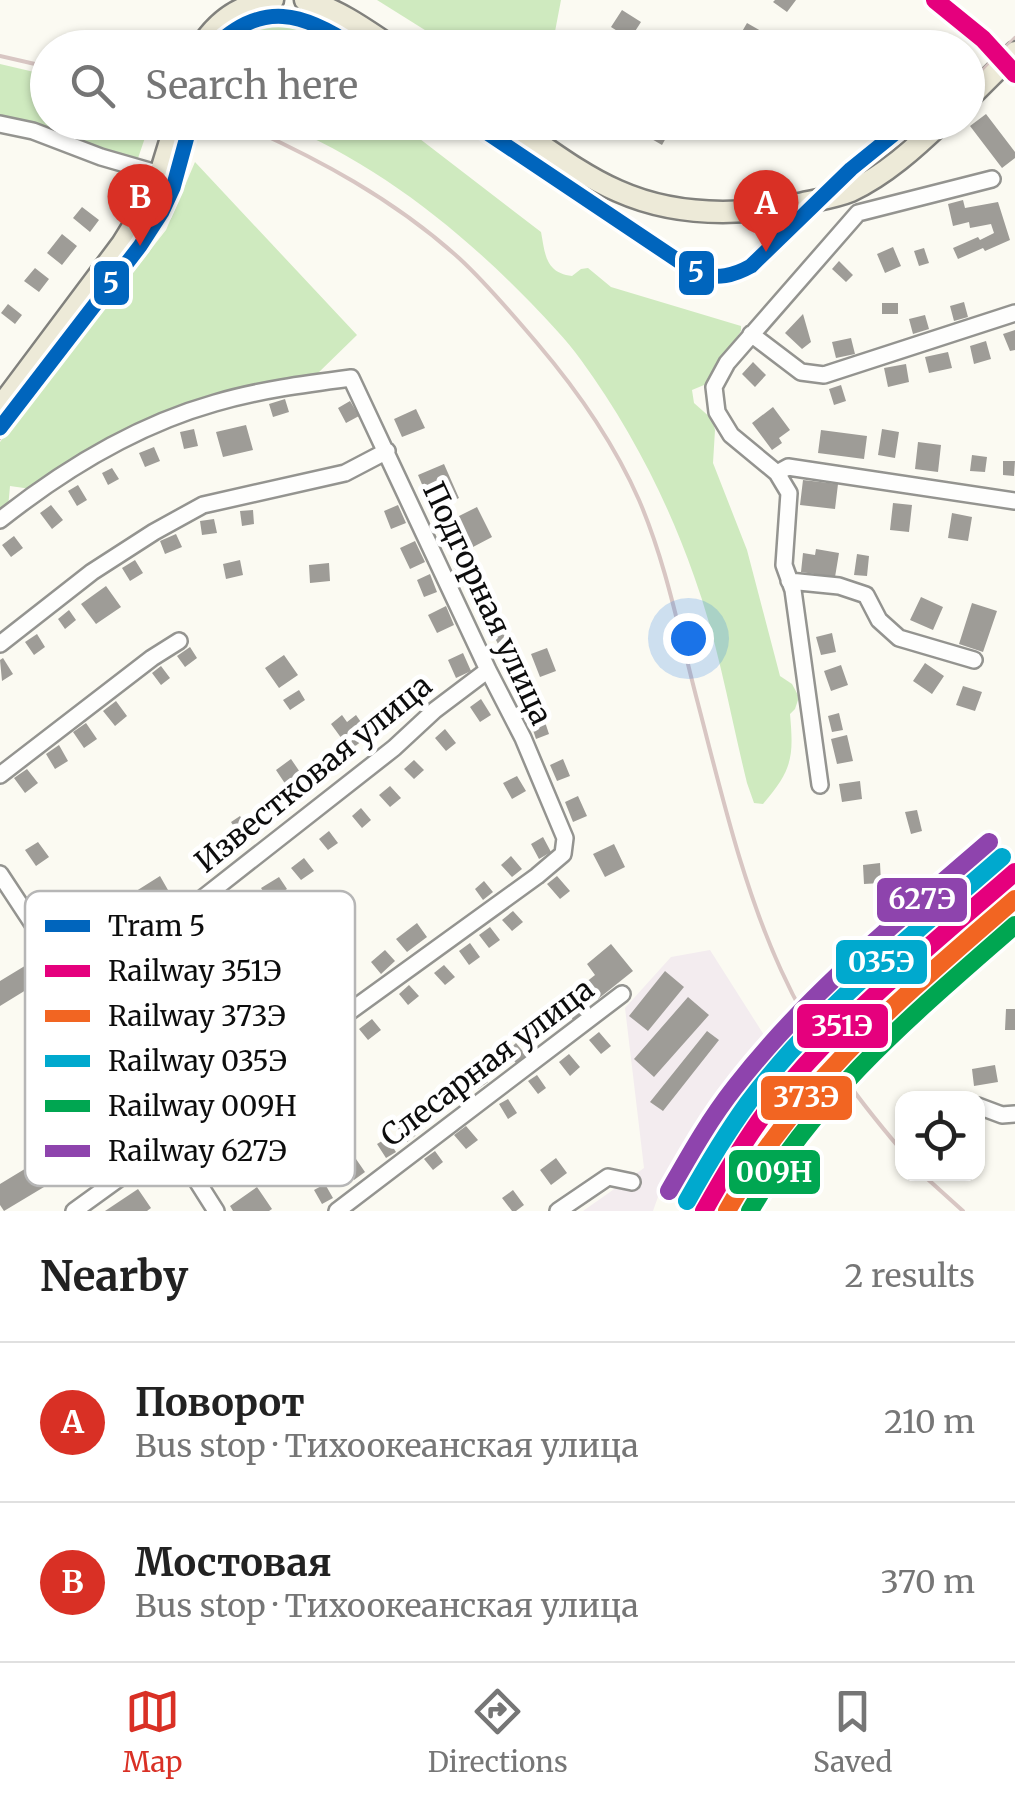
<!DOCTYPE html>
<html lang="en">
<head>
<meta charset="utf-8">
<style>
	:root { --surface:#fff; --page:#f6f6f6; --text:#222; --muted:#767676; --line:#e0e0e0; --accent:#d93025 }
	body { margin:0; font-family:Merriweather,serif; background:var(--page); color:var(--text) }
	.controls { position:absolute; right:30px; bottom:30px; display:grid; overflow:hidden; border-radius:20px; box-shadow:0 2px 8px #0004 }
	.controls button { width:90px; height:90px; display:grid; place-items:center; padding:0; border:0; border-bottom:2px solid var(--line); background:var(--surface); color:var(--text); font:50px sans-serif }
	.you { position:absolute; left:688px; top:638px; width:35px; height:35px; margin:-25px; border:8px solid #fff; border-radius:50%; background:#1a73e8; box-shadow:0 0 0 15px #1a73e833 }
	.badge { display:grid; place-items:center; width:65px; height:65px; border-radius:50%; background:var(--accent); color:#fff; font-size:32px; font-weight:700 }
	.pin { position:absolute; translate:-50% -82px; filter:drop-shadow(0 2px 5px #0008) }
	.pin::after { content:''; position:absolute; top:52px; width:35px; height:30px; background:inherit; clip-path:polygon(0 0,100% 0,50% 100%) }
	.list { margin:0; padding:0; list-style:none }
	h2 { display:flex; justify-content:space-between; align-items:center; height:130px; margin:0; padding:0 40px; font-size:42px }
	h2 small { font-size:32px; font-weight:400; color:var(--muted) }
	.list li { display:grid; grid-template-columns:65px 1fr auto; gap:30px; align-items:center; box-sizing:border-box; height:160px; padding:0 40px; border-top:2px solid var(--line) }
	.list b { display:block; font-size:38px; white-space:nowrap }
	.list p { margin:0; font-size:32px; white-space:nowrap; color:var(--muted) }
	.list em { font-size:32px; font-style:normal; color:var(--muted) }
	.icon { flex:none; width:55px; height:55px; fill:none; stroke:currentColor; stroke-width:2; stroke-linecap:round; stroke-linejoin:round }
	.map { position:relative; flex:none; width:1015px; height:1211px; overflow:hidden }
	.search { position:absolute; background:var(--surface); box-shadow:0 2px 8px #0004; left:30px; right:30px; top:30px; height:110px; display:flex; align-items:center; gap:25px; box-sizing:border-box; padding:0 35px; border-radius:55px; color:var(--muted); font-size:38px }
	.sheet { height:450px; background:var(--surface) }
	nav { display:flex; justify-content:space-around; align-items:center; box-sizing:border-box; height:140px; border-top:2px solid var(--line); background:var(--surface); font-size:28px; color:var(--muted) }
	nav a { display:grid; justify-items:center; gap:5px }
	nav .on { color:var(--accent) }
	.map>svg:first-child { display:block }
</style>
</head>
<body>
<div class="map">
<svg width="1015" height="1211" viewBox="0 0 1015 1211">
	<rect width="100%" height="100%" fill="#fbfaf2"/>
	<path fill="#f3ecef" d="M710,950L778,1057L659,1194L653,1211H583L644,1168L625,1008L671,957Z"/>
	<path fill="#cfeabf" d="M377,0H561L553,42L549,47H452Z
		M280,22C302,23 320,33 337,47H231C244,31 259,26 280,22Z
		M0,64L47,75L48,122L150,123L135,167L0,119Z
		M278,123H381L392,130L407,129L541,232C545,253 545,273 572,276L581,269L588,268L611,287L741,326V331L704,385L692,390L694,403L712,419L715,430L713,463L747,550L780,676L792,684L799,697L795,709L790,714C794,758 792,770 763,804L754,803L747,783C730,714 718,642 694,576C667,499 629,426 581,360C566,339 548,321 531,303C459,229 374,161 278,123Z
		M195,162L357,335L316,375L273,383L63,470L47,475L31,489L10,486L8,508L0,516V442L166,230Z"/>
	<path fill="#9e9c97" d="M775,0H796L787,12L773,2Z
		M622,10L641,22L630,39L611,27Z
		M747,23L761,31L754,43L740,35Z
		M986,114L1015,152V158L1002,168L970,126Z
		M650,122H675L662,145L643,134Z
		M701,122H733L739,126L731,140Z
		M963,200L965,208L998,202L1010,240L985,251L983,248L958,259L953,248L978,237L980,240L994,233L991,224L970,228L969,222L953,226L948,204Z
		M82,207L99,220L90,232L73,218Z
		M62,234L77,246L62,265L47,253Z
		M893,247L901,266L885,273L877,254Z
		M924,248L929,263L919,266L914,251Z
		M839,261L853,275L846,282L832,269Z
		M35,268L49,279L39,292L24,281Z
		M964,302L968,317L954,321L950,306Z
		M882,303H898V314H882Z
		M8,304L22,315L15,324L1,313Z
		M803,314L811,342L802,349L785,333Z
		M925,315L929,329L913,334L909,319Z
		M1015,330V350L1010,351L1003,334Z
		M851,338L855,354L836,358L832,342Z
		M986,341L991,359L974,364L970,346Z
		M948,352L952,368L929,373L925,357Z
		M753,362L766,375L755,387L742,374Z
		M906,364L909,382L888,387L884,368Z
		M841,385L846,401L834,405L829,389Z
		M285,399L289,412L273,417L269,404Z
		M350,401L359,416L346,423L338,408Z
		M773,407L790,430L779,438L782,443L772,450L752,423Z
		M416,409L425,428L402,437L394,419Z
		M246,425L253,450L223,457L216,432Z
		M194,429L198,446L184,449L180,432Z
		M882,429L899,432L895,458L878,455Z
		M821,430L867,436L864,459L818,453Z
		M918,442L941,445L938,472L915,469Z
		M154,447L160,461L145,467L139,453Z
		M972,455L987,457L985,472L970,471Z
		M1003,461H1015L1014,476L1003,475Z
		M444,464L459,498L433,510L418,475Z
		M112,468L119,479L108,485L102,473Z
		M803,480L838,484L835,509L800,505Z
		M78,485L87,500L77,506L68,491Z
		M893,503L912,505L909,532L890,530Z
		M51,505L63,520L52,529L40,513Z
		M398,505L406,523L391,529L384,511Z
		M477,507L492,537L473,547L457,517Z
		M253,510L254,524L242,526L240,511Z
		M952,513L972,517L968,541L948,538Z
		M214,519L217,533L202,535L200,521Z
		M176,534L182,547L165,554L160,541Z
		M14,536L23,548L11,557L2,545Z
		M415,541L425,562L410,569L400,548Z
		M816,549L839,553L835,577L801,572L803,553L815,555Z
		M857,554L869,556L867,576L854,575Z
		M472,556L480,576L461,584L453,564Z
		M135,560L143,573L130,581L122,568Z
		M240,560L243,575L226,579L223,564Z
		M329,563L330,581L310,583L309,565Z
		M430,574L437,592L424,597L417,580Z
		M106,586L121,607L96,624L81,604Z
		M489,588L497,607L483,613L475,594Z
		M921,597L943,607L933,630L910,620Z
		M972,603L997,611L983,652L959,644Z
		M446,606L454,625L437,633L428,615Z
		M69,610L76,620L65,629L58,619Z
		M504,622L514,644L501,650L490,628Z
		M832,633L836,652L821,655L816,637Z
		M37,634L45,647L34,655L25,642Z
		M190,647L197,658L185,667L177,656Z
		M547,648L556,671L540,677L531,654Z
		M463,653L471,671L456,678L448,660Z
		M284,655L298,675L279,688L265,668Z
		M3,658L13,674L2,681L0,660Z
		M925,663L944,676L932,694L913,681Z
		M841,665L848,685L831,691L824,671Z
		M161,666L170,678L161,685L152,673Z
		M963,686L982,692L975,711L956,705Z
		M299,690L305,700L290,710L283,700Z
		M533,691L539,707L528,711L521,695Z
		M481,699L491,715L480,722L470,707Z
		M116,701L127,716L115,726L103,711Z
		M839,713L843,730L832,732L828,716Z
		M342,715L347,722L356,715L370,735L350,750L331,724Z
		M543,716L549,734L536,739L530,721Z
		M86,723L97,739L84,748L73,732Z
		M445,729L456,743L446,751L435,738Z
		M847,735L853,761L837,764L831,739Z
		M59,745L68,761L55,769L46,754Z
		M291,759L304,778L288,788L276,770Z
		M563,759L570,776L557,781L550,765Z
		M414,760L424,770L414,779L404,769Z
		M27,769L38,783L25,793L14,778Z
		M517,776L526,791L512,799L503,783Z
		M860,781L862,799L842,802L839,784Z
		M390,786L401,798L390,807L379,795Z
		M578,796L587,816L573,822L565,802Z
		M277,799L285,813L269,823L261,809Z
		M361,808L371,820L362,828L352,816Z
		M917,810L922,831L911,834L905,812Z
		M240,816L253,836L244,842L231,822Z
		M329,831L338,843L328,850L319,839Z
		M543,837L551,852L539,859L531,844Z
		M38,842L49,857L36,866L25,850Z
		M614,844L625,867L605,877L593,854Z
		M220,845L227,859L216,866L208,852Z
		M511,856L522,869L512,877L501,865Z
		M304,858L314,871L301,880L291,868Z
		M880,863L881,883L864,884L863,865Z
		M160,876L172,897L73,959L60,939Z
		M557,876L570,891L560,899L547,884Z
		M279,877L287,889L269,901L261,888Z
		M484,881L493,892L483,900L475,889Z
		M513,911L523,922L512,931L502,920Z
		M417,923L427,937L407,952L396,939Z
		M490,927L500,940L489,948L479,935Z
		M470,943L480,957L469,965L459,951Z
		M611,944L633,971L598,999L585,983L595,975L587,964Z
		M385,950L395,961L381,974L371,962Z
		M28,964L39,982L0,1006V981Z
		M444,965L455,977L445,985L434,973Z
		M665,971L684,987L648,1031L629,1016Z
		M409,985L419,996L408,1005L399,994Z
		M688,997L709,1015L654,1077L634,1059Z
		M573,1001L583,1014L574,1021L564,1008Z
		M1006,1009H1015V1030H1005Z
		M372,1019L381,1030L368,1040L359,1029Z
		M533,1019L543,1032L534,1039L523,1026Z
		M707,1031L719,1040L663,1111L650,1102Z
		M599,1032L611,1046L601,1054L589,1040Z
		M516,1043L526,1055L516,1063L506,1052Z
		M569,1054L580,1067L570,1076L559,1062Z
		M995,1065L998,1082L974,1086L972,1069Z
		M480,1071L488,1082L478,1089L470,1078Z
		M537,1075L546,1088L538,1094L528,1081Z
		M440,1094L449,1106L440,1113L431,1100Z
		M508,1099L517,1113L508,1119L499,1104Z
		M413,1115L424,1129L407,1142L397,1128Z
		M466,1126L478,1140L466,1149L454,1135Z
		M387,1138L396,1152L386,1158L377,1144Z
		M61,1147L74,1169L4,1211L0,1205V1184Z
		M435,1151L443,1162L433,1170L424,1159Z
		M556,1158L567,1173L551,1185L540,1170Z
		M356,1159L365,1172L354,1180L346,1167Z
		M325,1184L333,1198L322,1204L314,1190Z
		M257,1187L272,1209L269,1211H233L230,1206Z
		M138,1189L151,1208L147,1211H105Z
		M513,1190L524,1205L516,1211H512L502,1198Z"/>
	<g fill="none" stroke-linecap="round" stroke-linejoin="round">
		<defs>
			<path id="minor" d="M0,124L33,131L101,157L160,174
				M751,334L801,372L824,375L1015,313
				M777,473L788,467L1015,501
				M0,520C63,470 137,425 215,403C259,390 305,384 351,378L488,670L523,738L565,838L563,854L537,876L74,1211
				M789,581L839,586L866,595L879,620L899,638L974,660
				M0,644L92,572L154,532L203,505L345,473L387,451
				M0,775L152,658L179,641
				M820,785L793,590L784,565L789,493L777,473L731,435L717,412L714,387L727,363L858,213L992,179
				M0,874L71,982L216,1211
				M71,982L194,905L394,748L435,710L488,670
				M978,1106L1002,1115L1015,1114
				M337,1211L622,994
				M558,1211L608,1177L632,1182"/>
			<path id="major" d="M305,0C337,9 365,29 393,48
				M200,48C217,20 242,4 273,0
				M968,99L1015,52
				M508,122C544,146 579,174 618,191C676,217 738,216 799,204C816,200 834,198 851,191C885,175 915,148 942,122
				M0,407L122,244L148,202L160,174L176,122"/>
		</defs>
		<use href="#minor" stroke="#949490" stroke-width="20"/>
		<use href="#major" stroke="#81817d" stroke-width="25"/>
		<use href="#minor" stroke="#fefefd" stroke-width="15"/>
		<use href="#major" stroke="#edead8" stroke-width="20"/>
		<path stroke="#d8c6c3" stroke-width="2.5" d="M222,48C243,20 278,8 310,25C322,31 333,40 344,48
			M968,84L1015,37
			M457,122L684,275C702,284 716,290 736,282C768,269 803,221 829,198C858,171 890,147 920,122
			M0,439L139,258L165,219L181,183L198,122"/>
		<path stroke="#d8c6c3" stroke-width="4" d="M0,56L48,67
			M236,122C317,158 394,199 460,259C488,285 512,314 537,343C577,390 614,443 639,500C666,563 679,631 696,696C720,787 742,885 781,970C811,1037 855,1096 902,1151
			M922,1174L963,1211"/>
		<defs>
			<path id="rail-1" d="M935,0L983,39L1015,74
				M704,1211C723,1177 742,1144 765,1113C836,1021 928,948 1015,872"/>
			<path id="rail-2" d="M727,1211C800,1080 904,996 1015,899"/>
			<path id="rail-3" d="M687,1201C706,1167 725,1135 748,1103C818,1009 914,934 1002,857"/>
			<path id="rail-4" d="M750,1211C815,1095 917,1011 1015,925"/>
			<path id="rail-5" d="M669,1191C689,1156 709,1120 735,1087C807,994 900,919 989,842"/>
		</defs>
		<use href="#rail-1" stroke="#fff" stroke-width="25"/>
		<use href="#rail-2" stroke="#fff" stroke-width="25"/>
		<use href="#rail-3" stroke="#fff" stroke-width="25"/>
		<use href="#rail-4" stroke="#fff" stroke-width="25"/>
		<use href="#rail-5" stroke="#fff" stroke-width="25"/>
		<use href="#rail-1" stroke="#e5007d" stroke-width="18"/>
		<use href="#rail-2" stroke="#f26522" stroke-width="18"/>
		<use href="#rail-3" stroke="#00a9ce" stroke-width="18"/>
		<use href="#rail-4" stroke="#00a651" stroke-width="18"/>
		<use href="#rail-5" stroke="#8e44ad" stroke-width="18"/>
		<defs>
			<path id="tram-1" d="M213,48C261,0 304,12 356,48
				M471,122L698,274C718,279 733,276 751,266L851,169L909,122
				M0,428L140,246L162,212L173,188L191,122"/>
		</defs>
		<use href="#tram-1" stroke="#fff" stroke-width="22"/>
		<use href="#tram-1" stroke="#0065bd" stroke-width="15"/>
	</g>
	<g text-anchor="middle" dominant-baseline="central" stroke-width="10" stroke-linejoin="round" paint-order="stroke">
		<g font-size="30" fill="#0d0d0d" stroke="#fff">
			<text transform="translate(488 603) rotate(65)">Подгорная улица</text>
			<text transform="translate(313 773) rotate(-39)">Известковая улица</text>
			<text transform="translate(487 1062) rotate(-37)">Слесарная улица</text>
		</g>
	</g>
	<rect x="25" y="891" width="330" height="295" rx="15" fill="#fff" stroke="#b6b6b6" stroke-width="2.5"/>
	<rect x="45" y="920" width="45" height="12" fill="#0065bd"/>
	<rect x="45" y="965" width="45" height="12" fill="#e5007d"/>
	<rect x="45" y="1010" width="45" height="12" fill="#f26522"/>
	<rect x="45" y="1055" width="45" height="12" fill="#00a9ce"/>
	<rect x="45" y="1100" width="45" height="12" fill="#00a651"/>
	<rect x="45" y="1145" width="45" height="12" fill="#8e44ad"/>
	<g font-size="28" fill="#0d0d0d">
		<text x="108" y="936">Tram 5</text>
		<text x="108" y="981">Railway 351Э</text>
		<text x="108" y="1026">Railway 373Э</text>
		<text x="108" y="1071">Railway 035Э</text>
		<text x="108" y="1116">Railway 009Н</text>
		<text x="108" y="1161">Railway 627Э</text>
	</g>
	<g stroke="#fff" stroke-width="4">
		<rect x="677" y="249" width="39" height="48" rx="10" fill="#0065bd"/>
		<rect x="92" y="259" width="39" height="48" rx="10" fill="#0065bd"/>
		<rect x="875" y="876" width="94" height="48" rx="10" fill="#8e44ad"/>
		<rect x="834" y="938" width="95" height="48" rx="10" fill="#00a9ce"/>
		<rect x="795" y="1002" width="95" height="48" rx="10" fill="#e5007d"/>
		<rect x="759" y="1074" width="95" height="48" rx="10" fill="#f26522"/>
		<rect x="727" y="1148" width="95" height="48" rx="10" fill="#00a651"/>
	</g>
	<g font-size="28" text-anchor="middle" font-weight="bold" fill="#fff">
		<text x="696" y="282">5</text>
		<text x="111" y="293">5</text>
		<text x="922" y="909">627Э</text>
		<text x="881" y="972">035Э</text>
		<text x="842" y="1036">351Э</text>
		<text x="806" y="1107">373Э</text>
		<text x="774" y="1182">009Н</text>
	</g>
</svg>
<div class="controls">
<button><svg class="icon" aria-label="locate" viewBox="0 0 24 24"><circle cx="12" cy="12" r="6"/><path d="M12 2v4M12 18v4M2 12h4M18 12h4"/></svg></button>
</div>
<div class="you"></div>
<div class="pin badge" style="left:766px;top:252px">A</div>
<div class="pin badge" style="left:140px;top:246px">B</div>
<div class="search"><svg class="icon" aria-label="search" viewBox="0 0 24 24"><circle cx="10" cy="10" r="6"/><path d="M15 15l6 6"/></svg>Search here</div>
</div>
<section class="sheet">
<h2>Nearby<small>2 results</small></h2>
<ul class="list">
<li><span class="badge">A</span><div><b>Поворот</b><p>Bus stop · Тихоокеанская улица</p></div><em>210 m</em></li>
<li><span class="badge">B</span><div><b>Мостовая</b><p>Bus stop · Тихоокеанская улица</p></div><em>370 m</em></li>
</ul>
</section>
<nav>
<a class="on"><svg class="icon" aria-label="map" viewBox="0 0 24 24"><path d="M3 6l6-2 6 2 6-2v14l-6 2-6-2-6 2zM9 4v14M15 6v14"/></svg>Map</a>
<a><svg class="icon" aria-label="directions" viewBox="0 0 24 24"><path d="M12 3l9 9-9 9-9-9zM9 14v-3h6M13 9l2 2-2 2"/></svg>Directions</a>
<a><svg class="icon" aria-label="saved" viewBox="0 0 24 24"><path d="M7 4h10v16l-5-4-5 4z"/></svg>Saved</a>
</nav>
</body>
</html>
